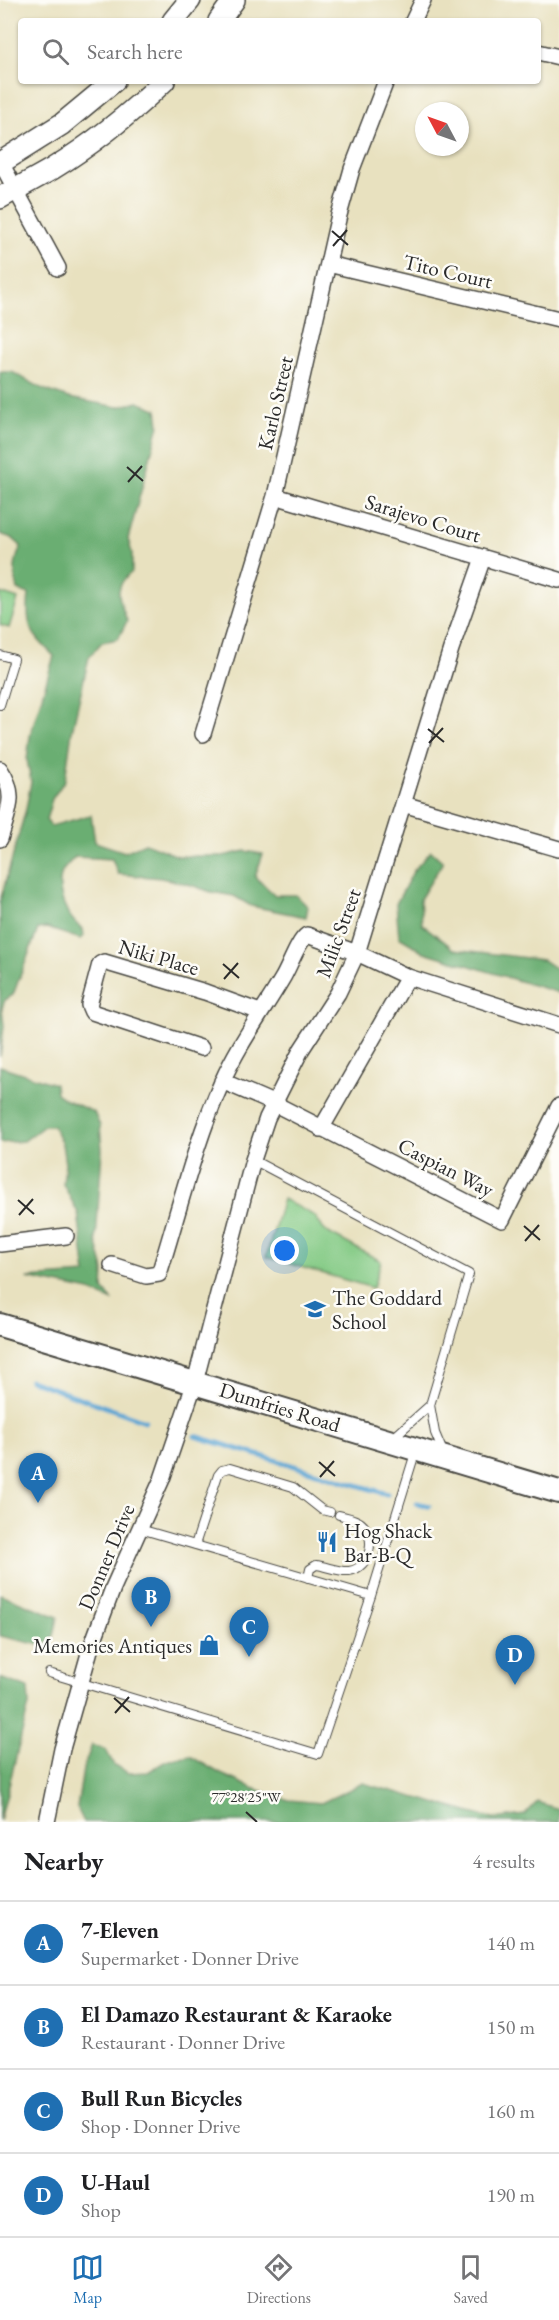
<!DOCTYPE html>
<html lang="en">
<head>
<meta charset="utf-8">
<style>
	:root { --surface:#fff; --page:#f6f6f6; --text:#202124; --muted:#757577; --line:#e0e0e0; --accent:#1f6fb2 }
	body { margin:0; font-family:"EB Garamond",serif; background:var(--page); color:var(--text) }
	.compass { position:absolute; left:415px; top:102px; width:54px; height:54px; border-radius:50%; background:var(--surface); box-shadow:0 2px 4px #0004; rotate:311deg }
	.you { position:absolute; left:285px; top:1251px; width:21px; height:21px; margin:-15px; border:4px solid #fff; border-radius:50%; background:#1a73e8; box-shadow:0 0 0 9px #1a73e833 }
	.badge { display:grid; place-items:center; width:39px; height:39px; border-radius:50%; background:var(--accent); color:#fff; font-size:20px; font-weight:700 }
	.pin { position:absolute; translate:-50% -50px; filter:drop-shadow(0 2px 3px #0008) }
	.pin::after { content:''; position:absolute; top:32px; width:21px; height:18px; background:inherit; clip-path:polygon(0 0,100% 0,50% 100%) }
	.list { margin:0; padding:0; list-style:none }
	h2 { display:flex; justify-content:space-between; align-items:center; height:78px; margin:0; padding:0 24px; font-size:26px }
	h2 small { font-size:20px; font-weight:400; color:var(--muted) }
	.list li { display:grid; grid-template-columns:39px 1fr auto; gap:18px; align-items:center; box-sizing:border-box; height:84px; padding:0 24px; border-top:2px solid var(--line) }
	.list b { display:block; font-size:22px; white-space:nowrap }
	.list p { margin:0; font-size:20px; white-space:nowrap; color:var(--muted) }
	.list em { font-size:20px; font-style:normal; color:var(--muted) }
	.icon { flex:none; width:33px; height:33px; fill:none; stroke:currentColor; stroke-width:2; stroke-linecap:round; stroke-linejoin:round }
	.map { position:relative; flex:none; width:559px; height:1822px; overflow:hidden }
	.search { position:absolute; background:var(--surface); box-shadow:0 2px 4px #0004; left:18px; right:18px; top:18px; height:66px; display:flex; align-items:center; gap:15px; box-sizing:border-box; padding:0 21px; border-radius:6px; color:var(--muted); font-size:22px }
	.sheet { height:414px; background:var(--surface) }
	nav { display:flex; justify-content:space-around; align-items:center; box-sizing:border-box; height:84px; border-top:2px solid var(--line); background:var(--surface); font-size:16px; color:var(--muted) }
	nav a { display:grid; justify-items:center; gap:3px }
	nav .on { color:var(--accent) }
	.map>svg:first-child { display:block }
</style>
</head>
<body>
<div class="map">
<svg width="559" height="1822" viewBox="0 0 559 1822">
	<rect width="100%" height="100%" fill="#fdfcf7"/>
	<filter id="ink" filterUnits="userSpaceOnUse"><feTurbulence type="fractalNoise" baseFrequency=".0167" numOctaves="2"/><feDisplacementMap in="SourceGraphic" scale="12" xChannelSelector="R" yChannelSelector="G"/><feConvolveMatrix kernelMatrix="1 2 1 2 8 2 1 2 1" color-interpolation-filters="sRGB"/></filter>
	<filter id="wash" filterUnits="userSpaceOnUse"><feTurbulence type="fractalNoise" baseFrequency=".008" numOctaves="4" result="noise"/><feDisplacementMap in="SourceGraphic" scale="24" xChannelSelector="R" yChannelSelector="G"/><feGaussianBlur stdDeviation="1.35" result="paint"/><feColorMatrix in="noise" values="0 0 0 0 0 0 0 0 0 0 0 0 0 0 0 0 0 1.4 0 .05"/><feComposite in="paint" operator="in"/></filter>
	<g filter="url(#wash)">
		<rect width="100%" height="100%" fill="#e8e1bf"/>
		<path fill="#84ca85" stroke="#587a58" stroke-width="1.5" d="M0,593L18,599L9,628L0,625Z
			M283,1199L315,1216L324,1230L332,1235L381,1261L373,1288L266,1257Z"/>
		<path fill="#6bae72" stroke="#4b6c4e" stroke-width="1.5" d="M0,372H12L43,389L69,398L118,407L138,402L157,409L159,425L128,539L132,553V572C111,588 120,600 127,621L118,639L102,642L89,657L72,731L65,780L52,799L46,820L51,826L91,815L95,842L125,852L145,843L178,856H223L245,851L263,854L255,877L275,895H296L308,907L306,917L251,906L234,896L211,892L188,884L161,878L118,874L112,859L75,857C71,861 65,867 62,872C55,892 67,919 83,929L84,936L80,939L47,928L38,929L13,995L5,1000L2,1008L4,1026L0,1057V901L26,809L31,782L27,760L30,736L54,656C31,633 25,628 29,594L18,590C13,573 14,562 21,546L12,538L0,534Z
			M431,851L443,862L420,899L422,924L454,949L543,960L559,971V993L424,952L399,937L396,904L414,870Z
			M0,1066L55,1084L56,1093L66,1100L94,1112L100,1126L102,1150L96,1240L104,1270L103,1289L113,1301L90,1291L27,1278L86,1274L78,1213L63,1184L65,1164L62,1144L53,1126H44L24,1141L0,1143Z
			M0,1594L58,1617L54,1636L44,1646L0,1636Z
			M0,1678L28,1688L29,1705L0,1821Z
			M92,1745L106,1750L114,1765L128,1773L148,1772L166,1761L190,1756L221,1774L255,1789L289,1800L321,1803L363,1783L493,1819L525,1815L537,1802L559,1809V1822H84L77,1808L83,1769Z"/>
		<g fill="none" stroke-linecap="round" stroke-linejoin="round">
			<path stroke="#5ca5d3" stroke-width="5" d="M30,1380L145,1421
				M195,1436L387,1494
				M417,1503L429,1506"/>
		</g>
	</g>
	<g filter="url(#ink)">
		<g fill="none" stroke-linecap="round" stroke-linejoin="round">
			<defs>
				<path id="lane" d="M0,655L14,659L0,705
					M253,1160L469,1274L430,1405L435,1433L443,1452
					M393,1438L430,1405
					M140,1529L371,1596
					M195,1545L218,1475L222,1470L230,1468L293,1487L322,1510L330,1512
					M308,1578L310,1569L316,1565C326,1566 338,1572 349,1571C371,1568 377,1536 361,1523C355,1518 346,1517 339,1515
					M49,1673L318,1754L371,1596L416,1450"/>
				<path id="street" d="M413,21L423,0
					M538,52L559,57
					M0,161L58,268
					M328,264L559,319
					M275,496L559,580
					M203,734L275,496L339,215L352,169L386,81
					M0,769C18,795 8,811 0,839
					M403,804L559,849
					M201,1048L92,1012L89,1005L100,964L104,962L205,992L260,1012
					M222,1081L273,1103L502,1220L559,1106
					M321,1129L408,977
					M0,1244L66,1236
					M112,1265L146,1276L159,1274C179,1210 195,1143 222,1082C238,1045 262,1013 282,979C289,968 298,941 307,935L357,953L408,977L559,1025
					M47,1822L62,1749L90,1650L113,1588L162,1479L195,1382L253,1160L267,1118L301,1050L338,993L357,953L451,649L483,558"/>
				<path id="secondary" d="M173,21L190,0
					M219,21L234,0
					M0,163L62,124L114,81
					M0,198C17,188 35,179 52,169C93,144 130,114 164,81"/>
				<path id="primary" d="M0,1325L559,1492"/>
			</defs>
			<use href="#lane" stroke="#474641" stroke-width="10"/>
			<use href="#street" stroke="#474641" stroke-width="18"/>
			<use href="#secondary" stroke="#474641" stroke-width="24"/>
			<use href="#primary" stroke="#474641" stroke-width="26"/>
			<use href="#lane" stroke="#fff" stroke-width="8"/>
			<use href="#street" stroke="#fff" stroke-width="15"/>
			<use href="#secondary" stroke="#fff" stroke-width="21"/>
			<use href="#primary" stroke="#fff" stroke-width="22"/>
		</g>
	</g>
	<path fill="none" stroke="#2b2b2b" stroke-width="2" d="M332,231L348,245M333,246L347,230M127,467L143,481M128,482L142,466M428,729L444,742M429,743L443,728M223,964L239,978M224,979L238,963M18,1200L34,1214M19,1215L33,1199M524,1226L540,1240M525,1241L539,1225M319,1462L335,1476M320,1477L334,1461M114,1698L130,1712M115,1713L129,1697M246,1812L257,1822"/>
	<defs>
		<symbol id="school-bare" viewBox="-9 -9 18 18"><path d="M0-5L7-2L0 1L-7-2ZM-4 1L0 2.5L4 1V4Q0 6-4 4Z" fill="#1f6fb2" stroke="#fdfcf7" stroke-width="2.5" paint-order="stroke"/></symbol>
		<symbol id="restaurant-bare" viewBox="-9 -9 18 18"><path d="M-5-6h1v4h1v-4h1v4h1v-4h1v5L-1.5 .5V6h-2V.5L-5-1ZM5-6V6H3V1.5H1.5Q1.5-4 5-6Z" fill="#1f6fb2" stroke="#fdfcf7" stroke-width="2.5" paint-order="stroke"/></symbol>
		<symbol id="shop-bare" viewBox="-9 -9 18 18"><path d="M-5-2.5h2.3a2.7 3.5 0 0 1 5.4 0H5L5.5 6h-11ZM-1.5-2.5h3a1.5 2.3 0 0 0-3 0Z" fill="#1f6fb2" stroke="#fdfcf7" stroke-width="2.5" paint-order="stroke"/></symbol>
	</defs>
	<g fill-rule="evenodd">
		<use href="#school-bare" x="300" y="1294" width="30" height="30"/>
		<use href="#restaurant-bare" x="312" y="1527" width="30" height="30"/>
		<use href="#shop-bare" x="194" y="1630" width="30" height="30"/>
	</g>
	<g text-anchor="middle" dominant-baseline="central" stroke-width="5" stroke-linejoin="round" paint-order="stroke">
		<g font-size="21" fill="#2b2b2b" stroke="#fdfcf7">
			<text transform="translate(448 271) rotate(13)">Tito Court</text>
			<text transform="translate(275 403) rotate(-77)">Karlo Street</text>
			<text transform="translate(423 518) rotate(17)">Sarajevo Court</text>
			<text transform="translate(338 933) rotate(-70)">Milic Street</text>
			<text transform="translate(159 957) rotate(16)">Niki Place</text>
			<text transform="translate(446 1167) rotate(27)">Caspian Way</text>
			<text transform="translate(280 1407) rotate(17)">Dumfries Road</text>
			<text transform="translate(106 1557) rotate(-67)">Donner Drive</text>
		</g>
		<g font-size="21" fill="#2b2b2b" stroke="#fdfcf7" text-anchor="start">
			<text x="332" y="1297">The Goddard<tspan x="332" dy="24">School</tspan></text>
			<text x="344" y="1530">Hog Shack<tspan x="344" dy="24">Bar-B-Q</tspan></text>
			<text x="192" y="1645" text-anchor="end">Memories Antiques</text>
		</g>
	</g>
	<g font-size="15" text-anchor="middle" fill="#2b2b2b" stroke="#fdfcf7" stroke-width="5" stroke-linejoin="round" paint-order="stroke">
		<text x="246" y="1802">77°28'25"W</text>
	</g>
</svg>
<svg class="compass" viewBox="-18 -18 36 36"><path d="M0-13l5 13h-10z" fill="#e53935"/><path d="M0 13l5-13h-10z" fill="#757577"/></svg>
<div class="you"></div>
<div class="pin badge" style="left:38px;top:1503px">A</div>
<div class="pin badge" style="left:151px;top:1627px">B</div>
<div class="pin badge" style="left:249px;top:1657px">C</div>
<div class="pin badge" style="left:515px;top:1685px">D</div>
<div class="search"><svg class="icon" aria-label="search" viewBox="0 0 24 24"><circle cx="10" cy="10" r="6"/><path d="M15 15l6 6"/></svg>Search here</div>
</div>
<section class="sheet">
<h2>Nearby<small>4 results</small></h2>
<ul class="list">
<li><span class="badge">A</span><div><b>7-Eleven</b><p>Supermarket · Donner Drive</p></div><em>140 m</em></li>
<li><span class="badge">B</span><div><b>El Damazo Restaurant &amp; Karaoke</b><p>Restaurant · Donner Drive</p></div><em>150 m</em></li>
<li><span class="badge">C</span><div><b>Bull Run Bicycles</b><p>Shop · Donner Drive</p></div><em>160 m</em></li>
<li><span class="badge">D</span><div><b>U-Haul</b><p>Shop</p></div><em>190 m</em></li>
</ul>
</section>
<nav>
<a class="on"><svg class="icon" aria-label="map" viewBox="0 0 24 24"><path d="M3 6l6-2 6 2 6-2v14l-6 2-6-2-6 2zM9 4v14M15 6v14"/></svg>Map</a>
<a><svg class="icon" aria-label="directions" viewBox="0 0 24 24"><path d="M12 3l9 9-9 9-9-9zM9 14v-3h6M13 9l2 2-2 2"/></svg>Directions</a>
<a><svg class="icon" aria-label="saved" viewBox="0 0 24 24"><path d="M7 4h10v16l-5-4-5 4z"/></svg>Saved</a>
</nav>
</body>
</html>
